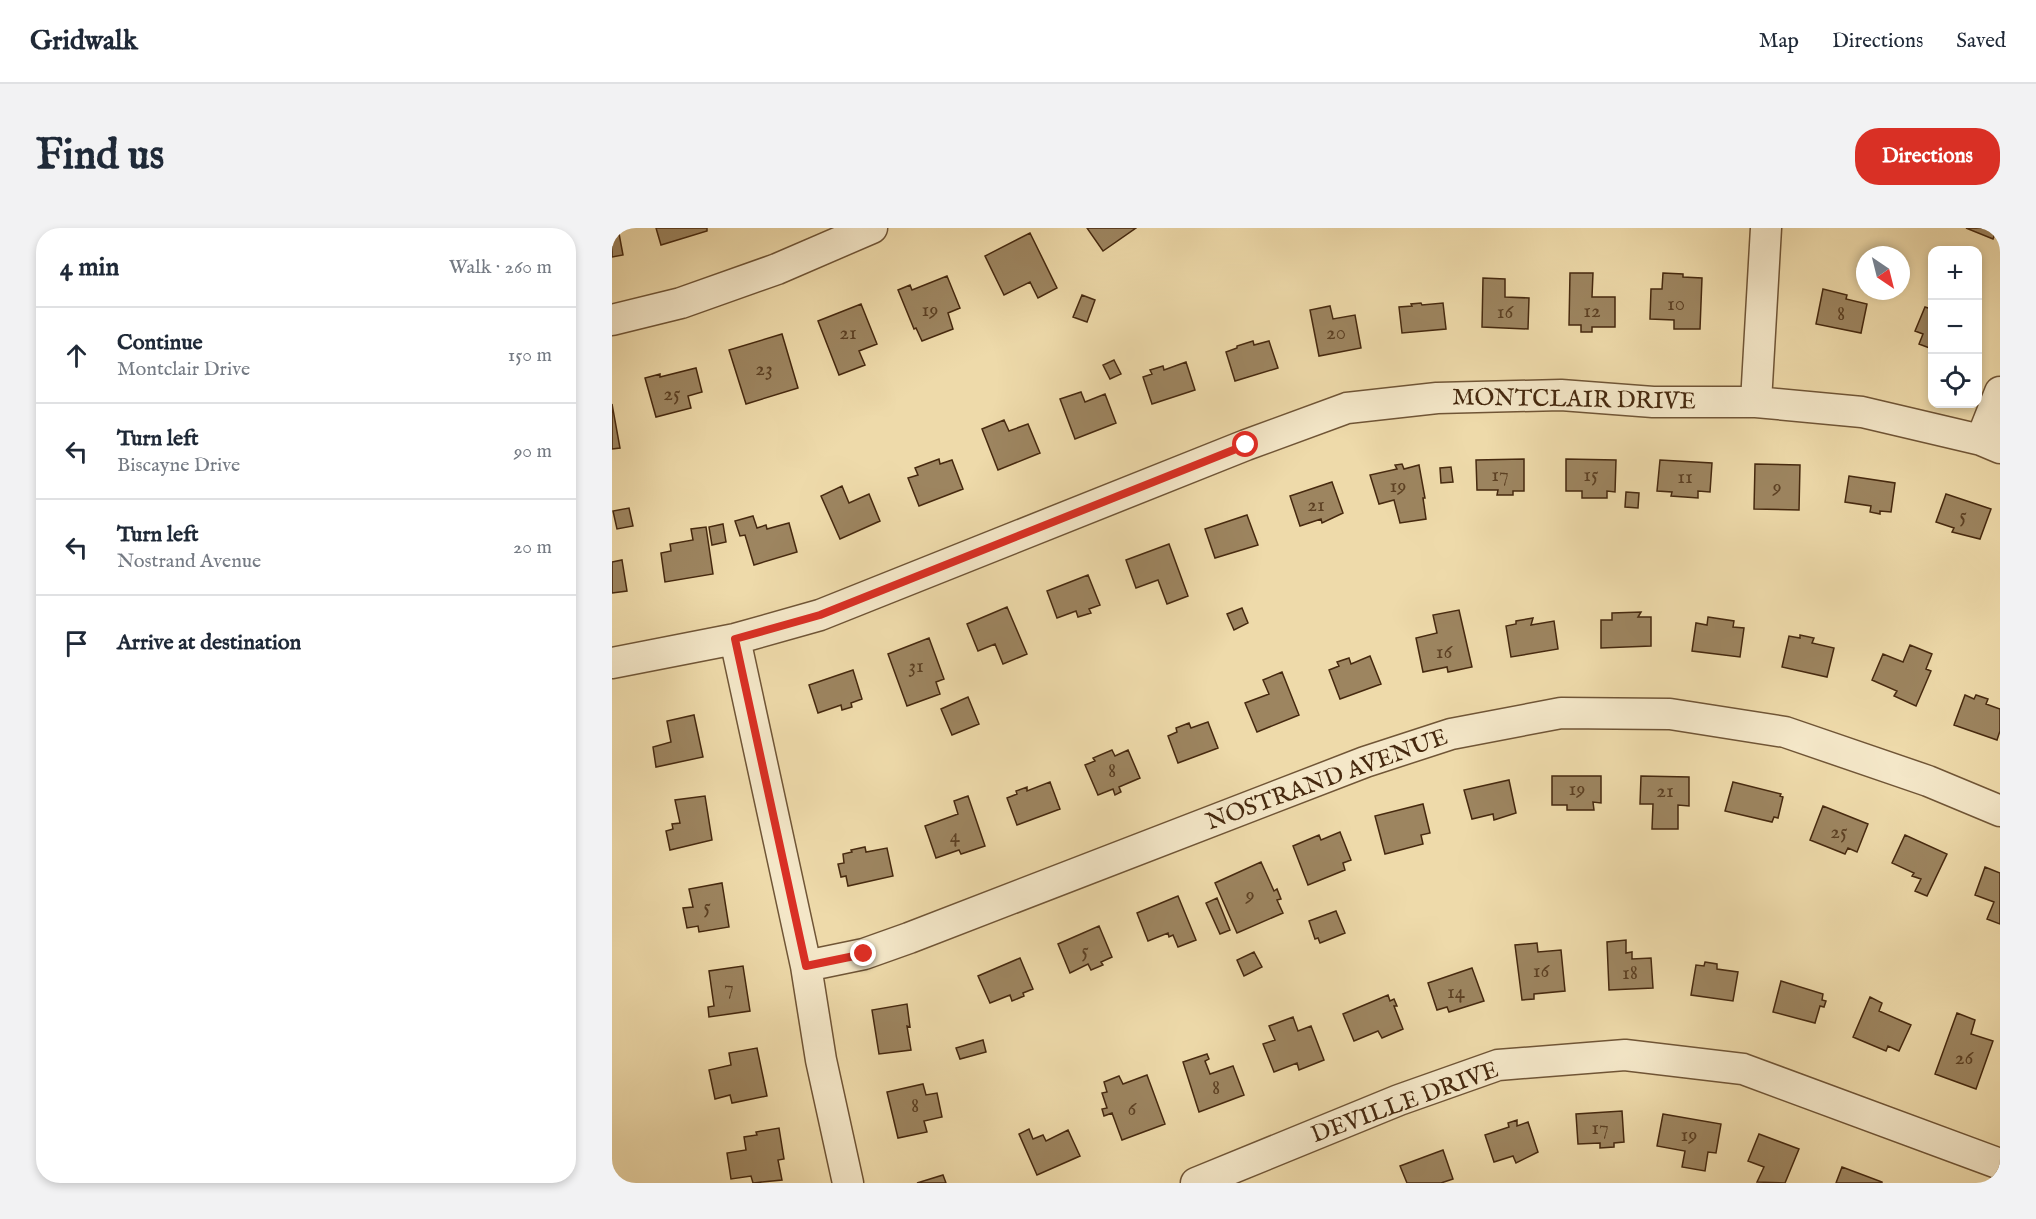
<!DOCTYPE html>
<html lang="en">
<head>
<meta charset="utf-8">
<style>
	:root { --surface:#fff; --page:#f2f2f3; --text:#1f2937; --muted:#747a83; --line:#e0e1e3; --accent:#d93025 }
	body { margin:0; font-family:"IM FELL English",serif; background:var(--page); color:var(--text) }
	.controls { position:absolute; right:18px; top:18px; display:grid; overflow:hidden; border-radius:12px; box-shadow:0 3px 9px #0003 }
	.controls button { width:54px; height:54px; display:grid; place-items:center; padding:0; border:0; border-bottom:2px solid var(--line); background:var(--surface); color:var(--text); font:30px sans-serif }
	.compass { position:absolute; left:1244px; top:18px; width:54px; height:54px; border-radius:50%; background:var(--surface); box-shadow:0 3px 9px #0003; rotate:145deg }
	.stop { position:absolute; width:18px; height:18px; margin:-14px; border:4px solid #d93025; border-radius:50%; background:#fff }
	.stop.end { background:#d93025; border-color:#fff; box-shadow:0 2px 6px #0008 }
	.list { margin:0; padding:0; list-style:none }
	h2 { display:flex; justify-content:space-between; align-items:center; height:78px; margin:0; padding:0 24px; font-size:26px }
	h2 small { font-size:20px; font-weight:400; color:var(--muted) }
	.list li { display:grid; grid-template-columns:39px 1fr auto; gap:18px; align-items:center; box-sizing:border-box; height:96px; padding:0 24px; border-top:2px solid var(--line) }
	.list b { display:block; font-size:22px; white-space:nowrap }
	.list p { margin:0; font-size:20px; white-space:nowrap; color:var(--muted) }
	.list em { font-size:20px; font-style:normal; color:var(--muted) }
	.icon { flex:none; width:33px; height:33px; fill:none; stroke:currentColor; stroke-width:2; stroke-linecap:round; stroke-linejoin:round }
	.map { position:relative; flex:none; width:1388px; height:955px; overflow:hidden; border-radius:24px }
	header { display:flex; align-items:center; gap:36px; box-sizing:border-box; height:84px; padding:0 30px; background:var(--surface); border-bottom:2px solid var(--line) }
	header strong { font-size:28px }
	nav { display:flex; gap:33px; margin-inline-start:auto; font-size:21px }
	.intro { display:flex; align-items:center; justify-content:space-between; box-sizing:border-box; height:144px; padding:0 36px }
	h1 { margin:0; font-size:42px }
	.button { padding:15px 27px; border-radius:24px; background:var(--accent); color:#fff; font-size:21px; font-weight:700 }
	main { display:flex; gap:36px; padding:0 36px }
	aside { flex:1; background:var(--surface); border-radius:24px; box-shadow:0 3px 9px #0003 }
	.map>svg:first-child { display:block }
</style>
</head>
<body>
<header>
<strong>Gridwalk</strong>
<nav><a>Map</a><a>Directions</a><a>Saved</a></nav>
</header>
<div class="intro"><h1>Find us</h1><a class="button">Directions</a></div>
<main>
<aside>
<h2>4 min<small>Walk · 260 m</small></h2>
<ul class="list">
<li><svg class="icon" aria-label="ahead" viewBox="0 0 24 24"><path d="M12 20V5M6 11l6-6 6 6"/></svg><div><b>Continue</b><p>Montclair Drive</p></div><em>150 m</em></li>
<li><svg class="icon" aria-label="left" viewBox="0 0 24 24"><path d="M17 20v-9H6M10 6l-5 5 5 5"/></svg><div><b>Turn left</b><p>Biscayne Drive</p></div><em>90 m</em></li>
<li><svg class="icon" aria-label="left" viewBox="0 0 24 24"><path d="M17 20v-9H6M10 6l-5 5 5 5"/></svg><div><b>Turn left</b><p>Nostrand Avenue</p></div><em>20 m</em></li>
<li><svg class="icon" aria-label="arrive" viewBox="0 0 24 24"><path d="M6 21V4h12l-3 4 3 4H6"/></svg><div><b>Arrive at destination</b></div></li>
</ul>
</aside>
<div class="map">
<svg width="1388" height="955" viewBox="0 0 1388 955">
	<rect width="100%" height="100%" fill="#eedaaa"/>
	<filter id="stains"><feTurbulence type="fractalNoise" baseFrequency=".00333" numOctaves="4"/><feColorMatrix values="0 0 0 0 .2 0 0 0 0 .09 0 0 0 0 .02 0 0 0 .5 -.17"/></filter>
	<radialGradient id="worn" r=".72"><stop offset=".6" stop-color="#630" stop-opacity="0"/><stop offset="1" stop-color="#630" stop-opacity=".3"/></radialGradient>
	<path fill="#9d8560" stroke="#46290f" stroke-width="1.5" d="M0,0H6L11,27L0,29Z
		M44,0H95V3L49,17Z
		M475,0H524L491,23Z
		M1354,0H1385L1381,11Z
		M418,5L445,60L426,70L418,54L392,67L373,28Z
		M958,45H981L980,69H1003V99H980V104H969V97H957Z
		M1051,45L1071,46V49L1090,50L1088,101H1062V92L1038,91L1039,61H1050Z
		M335,48L348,80L336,85L341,101L310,113L304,100L302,101L286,62L298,57L300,62Z
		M871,50L893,51V69L917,70L916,101L870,99Z
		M1211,61L1235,67L1234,71L1255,76L1249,105L1204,96Z
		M470,67L483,72L475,94L461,89Z
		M809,75L810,77L831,75L834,101L790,105L787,79L800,78L799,76Z
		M249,76L265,116L247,123L253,137L227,147L206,93Z
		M1320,77V121L1307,116L1311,106L1303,103L1313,79L1319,81Z
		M718,78L721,91L743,87L749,120L707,128L698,82Z
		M170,106L186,160L134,176L117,122Z
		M641,113L642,117L657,113L666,140L623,153L614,124L625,120V118Z
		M502,132L509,146L498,151L491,137Z
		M574,134L583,162L540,176L531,149L540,146L538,142L551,138L552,142Z
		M84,140L90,164L76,168L79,180L44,189L33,150L48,146V149Z
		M469,164L473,174L493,166L504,195L463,211L448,171Z
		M0,176L8,220L0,221Z
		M392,192L397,203L416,196L428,225L386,242L370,201Z
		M327,231L328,236L340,232L351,261L307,278L296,250L306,247L303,240Z
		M912,231V263H901V267H885L886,262H865L864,232Z
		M954,231L1004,232L1003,264L995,263V270H970V263H954Z
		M1048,232L1100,235L1098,264L1086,263V270L1059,268L1060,264L1045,263Z
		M790,236L792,241L807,237L813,270H811L814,291L788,295L782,272L767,276L758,247L785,241L783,237Z
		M1143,236L1188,237L1187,282L1142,281Z
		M839,239L841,254L829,255L828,240Z
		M1237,248L1283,255L1279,284L1268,283V286L1258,284L1259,278L1233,274Z
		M720,254L731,285L710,295L709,291L688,298L678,268Z
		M230,258L237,275L257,266L268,293L228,311L209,268Z
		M1014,264L1027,265L1026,280L1013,279Z
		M1334,266L1379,281L1368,311L1340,304L1342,300L1324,294Z
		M17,280L21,298L5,301L1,283Z
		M635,287L646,317L603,330L593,301Z
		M141,288L145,300L154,297L155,301L177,295L185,324L142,337L133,307L128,308L123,293Z
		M111,296L114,314L100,317L97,299Z
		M94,299L101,346L53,354L49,325L59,323L58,316L81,312L79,301Z
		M557,316L576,368L555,376L546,352L524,360L514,332Z
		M10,332L15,363L0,365V334Z
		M476,347L488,377L477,381L479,385L466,389L464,383L445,390L435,363Z
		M395,379L415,426L391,436L383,416L366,423L355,396Z
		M630,380L636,395L622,402L615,386Z
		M847,382L860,439L836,444L835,439L811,444L804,410L825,405L821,387Z
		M1029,384L1026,389H1039V418L989,420V392H1000V385Z
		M1096,389L1122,393L1121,399L1132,400L1128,429L1080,423L1084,395L1095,397Z
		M921,390L919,397L942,393L946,421L899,429L894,398L904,396V393Z
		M1188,407L1202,410L1200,415L1222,420L1215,449L1170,439L1177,408L1188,410Z
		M317,410L332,451L324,454L328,466L295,478L276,426Z
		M1298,417L1320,426L1314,441L1319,443L1304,478L1282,468L1285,463L1260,452L1271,426L1291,434Z
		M758,428L769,456L728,471L717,442L727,438L725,434L737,430L739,436Z
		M241,442L250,471L239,475L240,479L230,482L229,477L206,485L197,457Z
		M670,444L687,487L645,504L633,475L657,466L651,452Z
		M1353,467L1362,471L1364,467L1376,471L1374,476L1388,481V503L1385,512L1342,497Z
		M356,469L367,496L340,507L329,481Z
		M82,487L91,529L44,539L41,519L59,514L55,493Z
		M596,494L606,520L566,535L556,508L565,504L564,500L577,495L579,500Z
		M500,522L503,528L516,522L528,550L507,559L509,564L503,567L501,561L486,567L473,537L483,533L481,530Z
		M940,548H989V575L981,574L982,582H955V577H940Z
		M1029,548L1077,549V578L1066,577V601H1040L1041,576H1028Z
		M897,552L904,585L882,592L881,586L860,591L852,562Z
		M438,554L448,581L405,597L395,570L405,566L404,563L415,559V563Z
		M1121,554L1169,566L1168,568L1171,569L1166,590L1162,589L1160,594L1113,583Z
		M93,568L100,612L58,622L54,603L61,601L60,596L68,595L63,572Z
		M356,568L373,618L349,626L347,622L324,630L313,598L346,586L342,573Z
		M811,576L818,605L809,607L811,616L773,626L763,588Z
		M1211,578L1256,596L1245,624L1236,620L1233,626L1198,612Z
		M728,604L739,632L731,635L733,642L696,657L681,618L707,607L709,612Z
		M1293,607L1335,626L1315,668L1303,663L1309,651L1300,648L1302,645L1280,635Z
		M253,619L254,624L275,620L281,648L236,658L234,648L229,649L226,636L232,635L231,626L240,624L239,622Z
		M649,634L662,663L665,661L669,671L665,672L671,685L625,705L603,655Z
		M1373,639L1388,645V696L1375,691L1382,674L1363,667Z
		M110,655L117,699L87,704L86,698L75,700L71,680L81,679L77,661Z
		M566,668L584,712L566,719L561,707L557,709L556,705L536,713L525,685Z
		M605,670L618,702L608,706L594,675Z
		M724,683L733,705L708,715L706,710L703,711L697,693Z
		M487,698L500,729L489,734L491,737L479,742L476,736L458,745L446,716Z
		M1014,712V725L1020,724V731L1039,730L1041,760L997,762L995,714Z
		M925,715L926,724L949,722L953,763L922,766V771L910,772L903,717Z
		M642,724L650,739L632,748L625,732Z
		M408,730L421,761L411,765L412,768L400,773L398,767L378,775L366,748Z
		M1093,734L1105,736V741L1126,744L1121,773L1079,767L1084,737L1092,738Z
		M131,738L138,783L97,789L96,779L102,778L97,743Z
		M860,740L872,773L837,784L835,779L825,782L816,755Z
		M1169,753L1211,766L1210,772L1214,773L1212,779L1208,778L1203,795L1161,784Z
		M776,767L778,773L782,771L785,778H782L791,801L770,810L766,803L742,813L731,786Z
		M1258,769L1270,775L1267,783L1299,797L1287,823L1276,818L1274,823L1241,809Z
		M295,776L298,799L295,798L299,822L267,826L260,782Z
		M1345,785L1363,792L1359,806L1381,813L1364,861L1323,846Z
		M681,789L686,803L699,798L712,832L687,842L685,835L662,844L651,816L663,812L657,798Z
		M371,812L374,824L348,831L344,820Z
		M145,820L155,868L120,875L118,867L103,871L97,842L119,837L117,825Z
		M595,826L597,831L593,833L598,846L621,838L632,867L587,884L571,834Z
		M535,847L553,896L510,912L500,885L492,888L490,881L495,880L490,865L495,864L492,854L507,848L511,856Z
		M311,856L314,867L325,865L330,889L312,893L315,904L286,910L275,864Z
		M1010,883L1012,914L1002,915V919L988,920V915L966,916L964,886Z
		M1051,886L1109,896L1104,925L1096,924L1093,943L1070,939L1073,923L1045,918Z
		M905,892V898L916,894L926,924L904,935L901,928L882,934L873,907L897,899L896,895Z
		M167,900L172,931L166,932L170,952L141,955L139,948L119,951L115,925L134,922L132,909L145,907L144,904Z
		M417,901L421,911L431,907L434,913L456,902L468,928L425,947L407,906Z
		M1147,906L1187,921L1173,955L1145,954L1152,939L1136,933Z
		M831,922L841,951L829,955H795L788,938Z
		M1230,939L1270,954V955H1224Z
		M331,947L334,955H305Z"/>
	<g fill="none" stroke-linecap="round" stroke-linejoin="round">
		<defs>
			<path id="minor" d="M0,92L69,75L165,41L260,0
				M1144,174L1154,0
				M1369,212L1388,164
				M123,411L194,738L209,832L236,955
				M0,435L123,411L208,387L634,217L735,180L825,170L949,167L1041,174H1144L1250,184L1369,212L1388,220
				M194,738L252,726L297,710L753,534L839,506L949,485L1058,486L1173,504L1316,553L1388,583
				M584,955L787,872L886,837L1013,827L1131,841L1388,936"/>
		</defs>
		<use href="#minor" stroke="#705536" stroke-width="33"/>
		<use href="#minor" stroke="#f4e7c8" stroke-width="30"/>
	</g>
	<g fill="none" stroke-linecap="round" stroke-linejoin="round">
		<path stroke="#d93025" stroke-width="8" d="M252,726L194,738L123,411L208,387L634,217"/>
	</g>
	<g text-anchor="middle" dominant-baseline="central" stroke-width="5" stroke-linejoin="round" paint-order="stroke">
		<g font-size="21" fill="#5c4023">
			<text x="1064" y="76">10</text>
			<text x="318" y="82">19</text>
			<text x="980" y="83">12</text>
			<text x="893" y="84">16</text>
			<text x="1229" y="86">8</text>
			<text x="236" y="105">21</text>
			<text x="724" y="105">20</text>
			<text x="152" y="141">23</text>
			<text x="60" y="166">25</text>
			<text x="888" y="247">17</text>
			<text x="979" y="247">15</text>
			<text x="1073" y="249">11</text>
			<text x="786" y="258">19</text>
			<text x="1165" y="259">9</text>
			<text x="704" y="277">21</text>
			<text x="1351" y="288">5</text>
			<text x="832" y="424">16</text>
			<text x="304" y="438">31</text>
			<text x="500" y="543">8</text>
			<text x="965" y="561">19</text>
			<text x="1053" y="563">21</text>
			<text x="1227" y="604">25</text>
			<text x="343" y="608">4</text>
			<text x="638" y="667">9</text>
			<text x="95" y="679">5</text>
			<text x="473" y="723">5</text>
			<text x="929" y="743">16</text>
			<text x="1018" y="745">18</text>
			<text x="117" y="760">7</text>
			<text x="844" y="764">14</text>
			<text x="1352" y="830">26</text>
			<text x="604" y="860">8</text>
			<text x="303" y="878">8</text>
			<text x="520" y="881">6</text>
			<text x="988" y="900">17</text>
			<text x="1077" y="907">19</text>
		</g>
		<g font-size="24" fill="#46290f" stroke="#f4e7c8">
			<text transform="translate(962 172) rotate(1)">MONTCLAIR DRIVE</text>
			<text transform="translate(715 552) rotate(-20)">NOSTRAND AVENUE</text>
			<text transform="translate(793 875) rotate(-20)">DEVILLE DRIVE</text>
		</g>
	</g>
	<rect width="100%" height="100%" filter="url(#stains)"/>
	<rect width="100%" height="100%" fill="url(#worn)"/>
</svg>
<div class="controls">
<button>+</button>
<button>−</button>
<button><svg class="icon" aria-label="locate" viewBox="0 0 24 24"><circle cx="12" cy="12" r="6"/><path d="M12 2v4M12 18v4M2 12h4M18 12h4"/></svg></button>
</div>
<svg class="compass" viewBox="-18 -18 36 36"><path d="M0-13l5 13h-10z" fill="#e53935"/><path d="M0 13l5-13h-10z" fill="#747a83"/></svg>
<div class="stop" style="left:634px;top:217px"></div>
<div class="stop end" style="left:252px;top:726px"></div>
</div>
</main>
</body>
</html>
